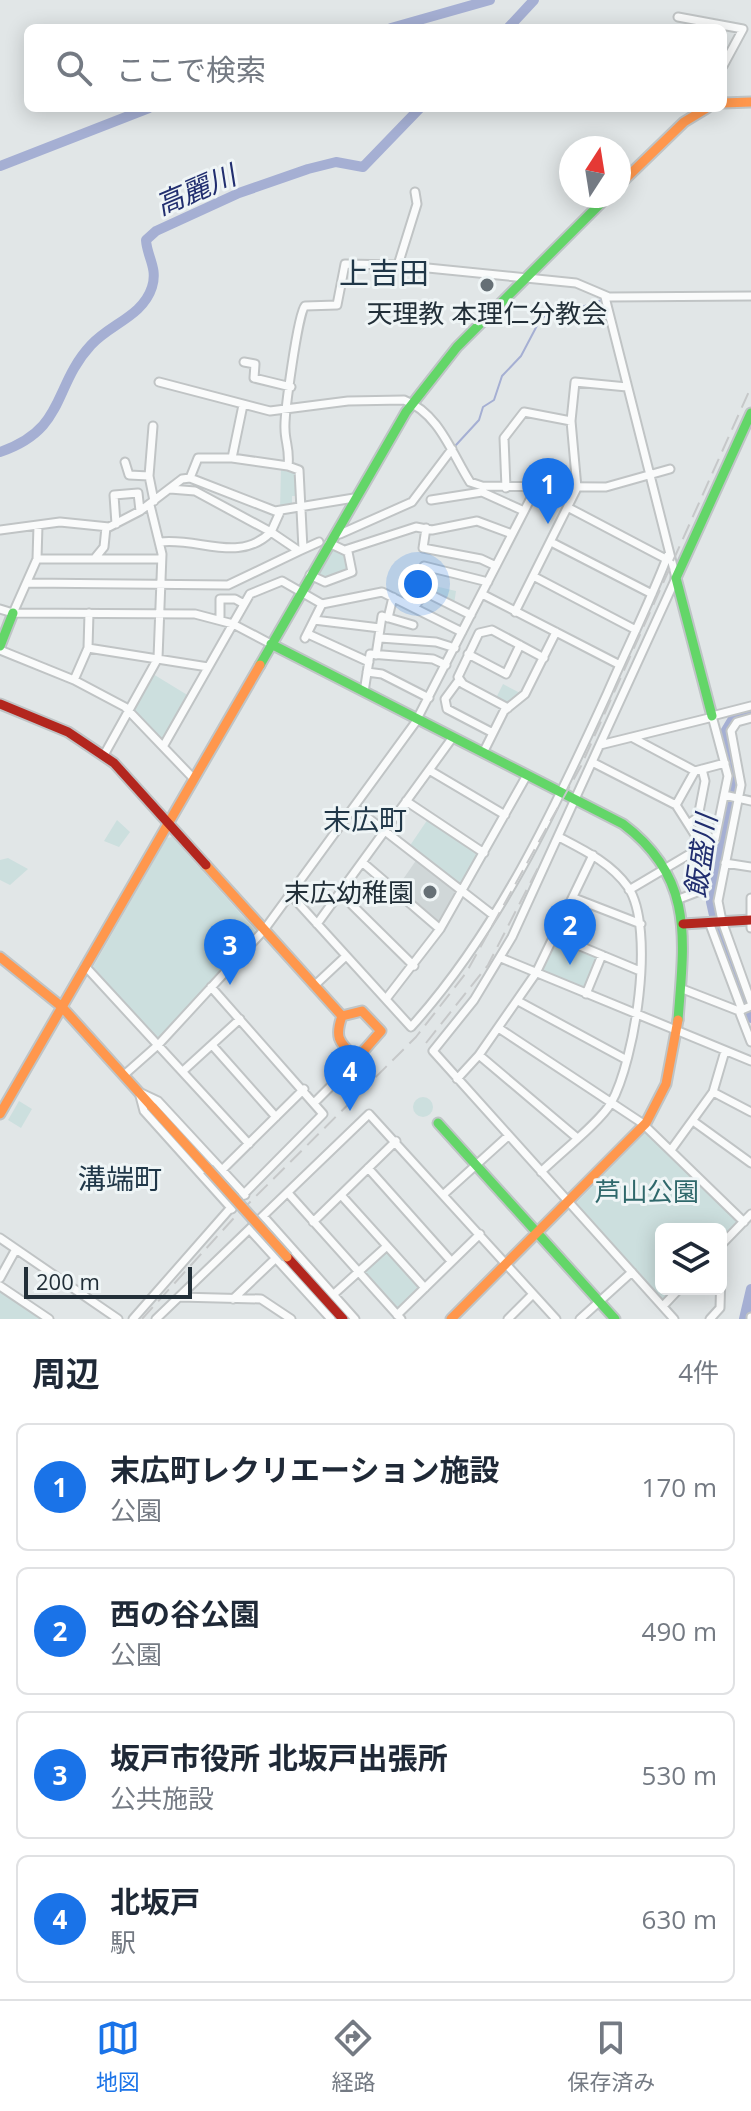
<!DOCTYPE html>
<html lang="ja">
<head>
<meta charset="utf-8">
<style>
	:root { --surface:#fff; --page:#f6f6f7; --text:#1f2937; --muted:#747a83; --line:#e0e1e3; --accent:#1a73e8 }
	body { margin:0; font-family:"Open Sans","Noto Sans JP",sans-serif; background:var(--page); color:var(--text) }
	.controls { position:absolute; right:24px; bottom:24px; display:grid; overflow:hidden; border-radius:12px; box-shadow:0 4px 20px #0003 }
	.controls button { width:72px; height:72px; display:grid; place-items:center; padding:0; border:0; border-bottom:2px solid var(--line); background:var(--surface); color:var(--text); font:40px sans-serif }
	.compass { position:absolute; left:559px; top:136px; width:72px; height:72px; border-radius:50%; background:var(--surface); box-shadow:0 4px 20px #0003; rotate:12deg }
	.scale { position:absolute; left:24px; bottom:20px; width:168px; box-sizing:border-box; padding-left:8px; border:4px solid #222f38; border-top:0; font-size:22px; line-height:28px; white-space:nowrap; color:#222f38; -webkit-text-stroke:6px #eff5f6; paint-order:stroke }
	.you { position:absolute; left:418px; top:584px; width:28px; height:28px; margin:-20px; border:6px solid #fff; border-radius:50%; background:#1a73e8; box-shadow:0 0 0 12px #1a73e833 }
	.badge { display:grid; place-items:center; width:52px; height:52px; border-radius:50%; background:var(--accent); color:#fff; font-size:26px; font-weight:700 }
	.pin { position:absolute; translate:-50% -66px; filter:drop-shadow(0 2px 4px #0008) }
	.pin::after { content:''; position:absolute; top:42px; width:28px; height:24px; background:inherit; clip-path:polygon(0 0,100% 0,50% 100%) }
	.list { margin:0; padding:0; list-style:none }
	h2 { display:flex; justify-content:space-between; align-items:center; height:104px; margin:0; padding:0 32px; font-size:34px }
	h2 small { font-size:26px; font-weight:400; color:var(--muted) }
	.list li { display:grid; grid-template-columns:52px 1fr auto; gap:24px; align-items:center; box-sizing:border-box; height:128px; margin:0 16px 16px; padding:0 16px; border:2px solid var(--line); border-radius:12px }
	.list b { display:block; font-size:30px; white-space:nowrap }
	.list p { margin:0; font-size:26px; white-space:nowrap; color:var(--muted) }
	.list em { font-size:26px; font-style:normal; color:var(--muted) }
	.icon { flex:none; width:44px; height:44px; fill:none; stroke:currentColor; stroke-width:2; stroke-linecap:round; stroke-linejoin:round }
	.map { position:relative; flex:none; width:751px; height:1319px; overflow:hidden }
	.search { position:absolute; background:var(--surface); box-shadow:0 4px 20px #0003; left:24px; right:24px; top:24px; height:88px; display:flex; align-items:center; gap:20px; box-sizing:border-box; padding:0 28px; border-radius:12px; color:var(--muted); font-size:30px }
	.sheet { height:680px; background:var(--surface) }
	nav { display:flex; justify-content:space-around; align-items:center; box-sizing:border-box; height:112px; border-top:2px solid var(--line); background:var(--surface); font-size:22px; color:var(--muted) }
	nav a { display:grid; justify-items:center; gap:4px }
	nav .on { color:var(--accent) }
	.map>svg:first-child { display:block }
</style>
</head>
<body>
<div class="map">
<svg width="751" height="1319" viewBox="0 0 751 1319">
	<rect width="100%" height="100%" fill="#e1e6e7"/>
	<path fill="#d0d7d8" d="M417,859L458,891L441,924L397,888Z"/>
	<path fill="#ccdfde" d="M281,467L297,470V496H292V507L280,510Z
		M334,549L345,552L349,570L326,580L318,577Z
		M426,584L456,591L454,604L430,592Z
		M153,674L189,696L162,739L133,708Z
		M503,684L522,694L508,705L496,698Z
		M428,819L479,852L461,886L409,847Z
		M117,820L130,832L119,847L104,841Z
		M172,837L256,931L158,1039L93,967L167,838Z
		M8,858L28,869L10,885L0,880V860Z
		M559,940L598,957L584,990L541,971Z
		M413 1107a10 10 0 1 1 20 0a10 10 0 1 1-20 0Z
		M19,1101L32,1109L21,1128L8,1120Z
		M647,1131L739,1221L721,1242V1229H661V1289H676L664,1302L574,1205Z
		M385,1250L420,1287L399,1310L363,1273Z
		M0,1289L40,1316L41,1319H0Z"/>
	<g fill="none" stroke-linecap="round" stroke-linejoin="round">
		<path stroke="#a5afd3" stroke-width="2" d="M456,445L479,420L483,407L494,400L502,376L521,356L541,318L558,310L579,308L602,300"/>
		<path stroke="#a5afd3" stroke-width="10" d="M391,28L490,0
			M508,28L534,0
			M0,166L149,108
			M0,452C67,429 52,387 91,345C110,324 143,316 152,287C158,268 147,257 146,240L156,231L239,193L308,169L336,162L363,167L420,108
			M751,712L734,717L725,732L735,784L711,902L717,929L751,1018
			M744,1319L751,1289"/>
		<defs>
			<path id="street" d="M678,17L743,29L723,66
				M398,265L417,204L415,192
				M605,297L676,578L512,937L474,1000L433,1051L674,1319
				M244,362L255,364L254,378L291,387
				M159,382L270,411L348,401L404,400C439,413 452,454 470,482L482,486L606,487L670,469
				M243,405L232,458L288,466
				M125,462L129,475L149,476L154,501
				M149,476L153,426
				M190,478L198,458H232
				M506,488L504,438L524,412L571,421
				M170,489L195,491L271,532L280,512
				M431,500L482,492L524,511
				M569,508L666,559
				M116,524L114,495L138,493L140,511
				M426,528L423,548L481,559L496,566
				M0,530L60,522L109,527L140,511L182,479L190,478L275,511L354,498
				M340,534L412,502L452,449
				M160,542C199,537 239,564 271,532L299,551L319,542
				M551,542L652,594
				M303,549L299,470L288,466C290,449 285,442 285,429C284,415 298,313 305,306L337,305L345,264L398,265L576,283L609,297L751,296
				M345,550L416,527L432,530L477,521L512,534
				M95,558L104,547L106,527
				M37,559L38,525
				M424,566L488,582
				M310,575L325,582L352,572L348,552L329,543
				M533,576L636,630
				M28,583L228,585L299,551
				M482,594L620,665
				M414,608L425,592L471,615
				M0,609L13,613L195,614L233,624L271,644
				M515,612L577,488L571,421L575,382L627,387
				M13,613L37,559H160
				M388,618L393,597
				M220,619V599H235L244,604
				M314,620L380,628
				M308,634L369,662
				M305,638L322,604L382,592L462,632
				M380,638L436,642L455,648
				M88,648L208,667
				M0,650L74,680L125,707L193,778
				M468,654L506,674L520,645
				M376,655L382,616L413,625
				M367,672L382,674L429,698
				M74,680L88,648L89,613
				M459,680L445,699L447,709L493,733
				M364,692L370,654L433,659L446,665
				M508,708L463,684L458,677L479,633L492,630L544,658
				M751,718L737,722L731,731L741,785L718,901L722,921L751,1002
				M633,738L695,771
				M164,745L250,594L282,581L322,604
				M600,745L713,717
				M483,753L504,711L525,694L556,632
				M104,755L158,658L162,554L150,505
				M592,762L676,805L702,846
				M429,770L505,815
				M724,795L751,801
				M406,801L484,853
				M676,805L695,771L725,763
				M354,807L493,915
				M688,824L698,817L705,781L702,769
				M362,862L440,929
				M725,863L751,867
				M629,890L715,839L728,776L712,716L751,706
				M340,893L414,966
				M290,894L411,1027C497,932 554,810 607,694C627,648 650,602 668,555
				M574,898L641,924
				M751,898V928
				M679,899L705,889
				M709,922L742,1010
				M317,924L453,737
				M556,936L640,971
				M501,958L751,1061
				M85,966L249,1144
				M314,986L346,956
				M680,988L739,1011L751,1006
				M586,994L602,955
				M386,999L440,929L527,775
				M518,1001L625,1059
				M739,1011L751,1042
				M500,1029L642,1123L744,1222
				M212,1045L276,1117
				M183,1071L240,1019
				M124,1075L159,1044L264,930L415,723L536,488
				M457,1079L479,1055
				M713,1092L751,1112
				M315,1102L352,1065L354,1056
				M693,1121L751,1163
				M576,1137L479,1055L536,973L593,855
				M671,1150L713,1092L725,1051
				M368,1168L451,1261
				M222,1170L304,1089
				M541,1172C558,1155 600,1122 611,1103C635,1060 656,929 628,887C611,863 584,850 559,837
				M288,1193L401,1319
				M444,1194L508,1136
				M341,1195L425,1288
				M232,1209L144,1111L139,1092L158,1101L245,1195
				M264,1217L355,1319
				M313,1222L396,1141
				M250,1230L331,1319
				M0,1238L118,1319
				M721,1245L751,1214
				M0,1278L16,1249
				M0,1286L49,1319
				M334,1294L387,1246
				M179,1297L261,1299L291,1319
				M233,1299L276,1258
				M663,1306L679,1289
				M397,1315L480,1234
				M133,1319L234,1204L323,1114L211,987
				M156,1319L369,1114L556,1319
				M508,1319L533,1294
				M580,1319L632,1272
				M710,1319L720,1308L721,1272
				M751,1319V1317"/>
			<path id="fast" d="M271,644L623,824C695,878 684,940 678,1020
				M0,646L13,613
				M260,665L406,412L457,347L608,196
				M712,716L676,578L751,413
				M438,1123L615,1319"/>
			<path id="slow" d="M723,103L751,102
				M619,185L684,122L707,108
				M206,865L342,1016
				M0,957L62,1007L208,1169
				M362,1011L381,1031L360,1055L354,1056C338,1042 335,1036 342,1016Z
				M0,1114L260,665
				M451,1319L646,1123L666,1084L678,1020"/>
			<path id="jam" d="M0,704L68,732L114,763L206,865
				M683,924L751,920
				M287,1257L343,1319"/>
		</defs>
		<use href="#street" stroke="#c0c4c5" stroke-width="11"/>
		<use href="#fast" stroke="#bfc4c6" stroke-width="13"/>
		<use href="#slow" stroke="#bfc4c6" stroke-width="13"/>
		<use href="#jam" stroke="#bfc4c6" stroke-width="13"/>
		<use href="#street" stroke="#fafbfb" stroke-width="7"/>
		<use href="#fast" stroke="#63d668" stroke-width="9"/>
		<use href="#slow" stroke="#ff974d" stroke-width="9"/>
		<use href="#jam" stroke="#b3261e" stroke-width="9"/>
		<path stroke="#c6c8c9" stroke-width="2" stroke-dasharray="16 8" stroke-linecap="butt" d="M426,1043L488,965L541,862
			M142,1319L233,1219L416,1037L466,973L581,766L751,387"/>
		<defs>
			<path id="slow-bridge" d="M208,1169L287,1257"/>
		</defs>
		<use href="#slow-bridge" stroke="#bfc4c6" stroke-width="13" stroke-linecap="butt"/>
		<use href="#slow-bridge" stroke="#ff974d" stroke-width="9"/>
	</g>
	<g fill="#656f75" stroke="#eff5f6" stroke-width="3">
		<circle cx="487" cy="285" r="8"/>
		<circle cx="430" cy="892" r="8"/>
	</g>
	<g text-anchor="middle" dominant-baseline="central" stroke-width="6" stroke-linejoin="round" paint-order="stroke">
		<g font-size="26" fill="#222f38" stroke="#eff5f6">
			<text x="487" y="313">天理教 本理仁分教会</text>
			<text x="414" y="892" text-anchor="end">末広幼稚園</text>
		</g>
		<g font-size="26" fill="#2f686b" stroke="#eff5f6">
			<text x="647" y="1191">芦山公園</text>
		</g>
		<g font-size="28" font-style="italic" fill="#212e6f" stroke="#eff5f6">
			<text transform="translate(195 189) rotate(-23)">高麗川</text>
			<text transform="translate(700 856) rotate(-82)">飯盛川</text>
		</g>
		<g font-size="28" fill="#203748" stroke="#eff5f6">
			<text x="365" y="819">末広町</text>
			<text x="120" y="1178">溝端町</text>
		</g>
		<g font-size="30" fill="#203748" stroke="#eff5f6">
			<text x="384" y="272">上吉田</text>
		</g>
	</g>
</svg>
<div class="controls">
<button><svg class="icon" aria-label="layers" viewBox="0 0 24 24"><path d="M12 4l9 5-9 5-9-5zM3 14l9 5 9-5"/></svg></button>
</div>
<svg class="compass" viewBox="-18 -18 36 36"><path d="M0-13l5 13h-10z" fill="#e53935"/><path d="M0 13l5-13h-10z" fill="#747a83"/></svg>
<div class="scale">200 m</div>
<div class="you"></div>
<div class="pin badge" style="left:548px;top:524px">1</div>
<div class="pin badge" style="left:570px;top:965px">2</div>
<div class="pin badge" style="left:230px;top:985px">3</div>
<div class="pin badge" style="left:350px;top:1111px">4</div>
<div class="search"><svg class="icon" aria-label="search" viewBox="0 0 24 24"><circle cx="10" cy="10" r="6"/><path d="M15 15l6 6"/></svg>ここで検索</div>
</div>
<section class="sheet">
<h2>周辺<small>4件</small></h2>
<ul class="list">
<li><span class="badge">1</span><div><b>末広町レクリエーション施設</b><p>公園</p></div><em>170 m</em></li>
<li><span class="badge">2</span><div><b>西の谷公園</b><p>公園</p></div><em>490 m</em></li>
<li><span class="badge">3</span><div><b>坂戸市役所 北坂戸出張所</b><p>公共施設</p></div><em>530 m</em></li>
<li><span class="badge">4</span><div><b>北坂戸</b><p>駅</p></div><em>630 m</em></li>
</ul>
</section>
<nav>
<a class="on"><svg class="icon" aria-label="map" viewBox="0 0 24 24"><path d="M3 6l6-2 6 2 6-2v14l-6 2-6-2-6 2zM9 4v14M15 6v14"/></svg>地図</a>
<a><svg class="icon" aria-label="directions" viewBox="0 0 24 24"><path d="M12 3l9 9-9 9-9-9zM9 14v-3h6M13 9l2 2-2 2"/></svg>経路</a>
<a><svg class="icon" aria-label="saved" viewBox="0 0 24 24"><path d="M7 4h10v16l-5-4-5 4z"/></svg>保存済み</a>
</nav>
</body>
</html>
